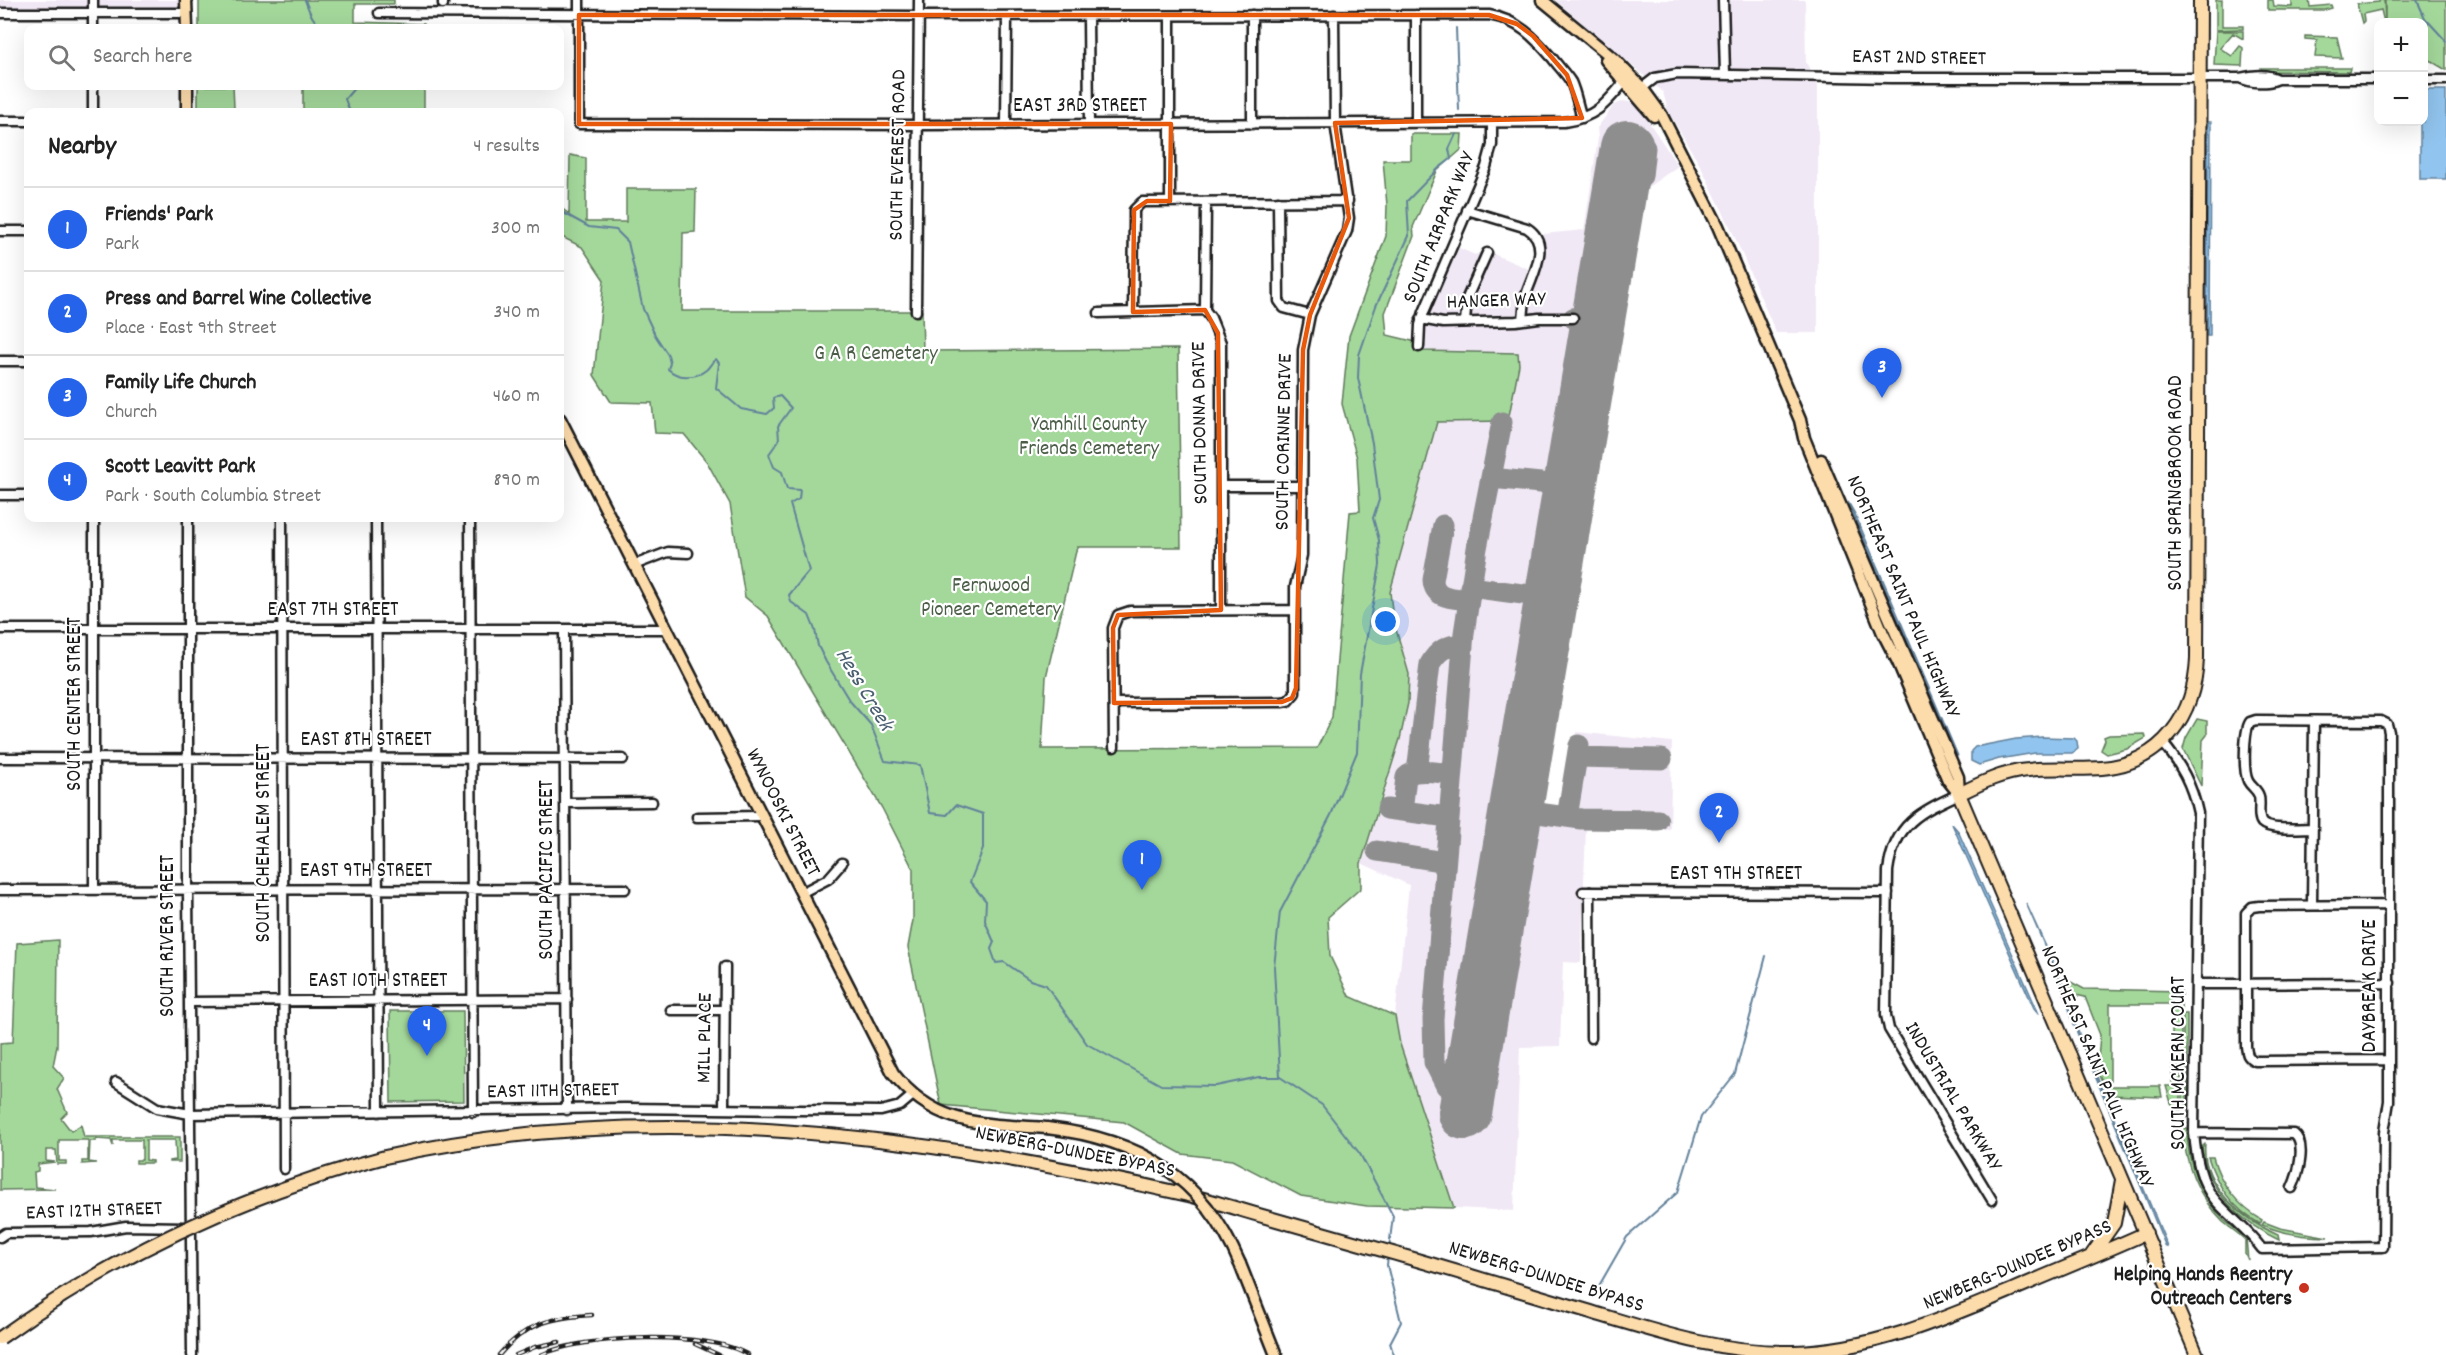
<!DOCTYPE html>
<html lang="en">
<head>
<meta charset="utf-8">
<style>
	:root { --surface:#fff; --page:#f6f6f6; --text:#222; --muted:#767676; --line:#e0e0e0; --accent:#2563eb }
	body { margin:0; font-family:Dekko,sans-serif; background:var(--page); color:var(--text) }
	.controls { position:absolute; right:18px; top:18px; display:grid; overflow:hidden; border-radius:12px; box-shadow:0 6px 24px #0002 }
	.controls button { width:54px; height:54px; display:grid; place-items:center; padding:0; border:0; border-bottom:2px solid var(--line); background:var(--surface); color:var(--text); font:30px sans-serif }
	.you { position:absolute; left:1386px; top:622px; width:21px; height:21px; margin:-15px; border:4px solid #fff; border-radius:50%; background:#1a73e8; box-shadow:0 0 0 9px #1a73e833 }
	.badge { display:grid; place-items:center; width:39px; height:39px; border-radius:50%; background:var(--accent); color:#fff; font-size:20px; font-weight:700 }
	.pin { position:absolute; translate:-50% -50px; filter:drop-shadow(0 2px 3px #0008) }
	.pin::after { content:''; position:absolute; top:32px; width:21px; height:18px; background:inherit; clip-path:polygon(0 0,100% 0,50% 100%) }
	.list { margin:0; padding:0; list-style:none }
	h2 { display:flex; justify-content:space-between; align-items:center; height:78px; margin:0; padding:0 24px; font-size:26px }
	h2 small { font-size:20px; font-weight:400; color:var(--muted) }
	.list li { display:grid; grid-template-columns:39px 1fr auto; gap:18px; align-items:center; box-sizing:border-box; height:84px; padding:0 24px; border-top:2px solid var(--line) }
	.list b { display:block; font-size:22px; white-space:nowrap }
	.list p { margin:0; font-size:20px; white-space:nowrap; color:var(--muted) }
	.list em { font-size:20px; font-style:normal; color:var(--muted) }
	.icon { flex:none; width:33px; height:33px; fill:none; stroke:currentColor; stroke-width:2; stroke-linecap:round; stroke-linejoin:round }
	.map { position:relative; flex:none; width:2446px; height:1355px; overflow:hidden }
	.search { position:absolute; background:var(--surface); box-shadow:0 6px 24px #0002; left:24px; top:24px; width:540px; height:66px; display:flex; align-items:center; gap:15px; box-sizing:border-box; padding:0 21px; border-radius:12px; color:var(--muted); font-size:22px }
	.panel { position:absolute; background:var(--surface); box-shadow:0 6px 24px #0002; left:24px; top:108px; width:540px; height:414px; border-radius:12px }
	.map>svg:first-child { display:block }
</style>
</head>
<body>
<div class="map">
<svg width="2446" height="1355" viewBox="0 0 2446 1355">
	<rect width="100%" height="100%" fill="#fff"/>
	<filter id="ink" filterUnits="userSpaceOnUse"><feTurbulence type="fractalNoise" baseFrequency=".0167" numOctaves="2"/><feDisplacementMap in="SourceGraphic" scale="12" xChannelSelector="R" yChannelSelector="G"/><feConvolveMatrix kernelMatrix="1 2 1 2 8 2 1 2 1" color-interpolation-filters="sRGB"/></filter>
	<g filter="url(#ink)">
		<path fill="#f1e8f5" d="M0,0H186L187,13L0,11Z
			M1555,0H1805L1806,62L1818,86V333H1776L1730,226L1701,167L1668,111L1663,92Z
			M1624,101L1634,103L1645,116L1678,166L1641,192L1630,212L1531,801L1562,808L1577,732L1672,742L1670,829L1586,827L1581,963L1563,962L1560,1046L1520,1047L1514,1211L1454,1208L1400,1044L1395,1016L1409,885L1361,863L1400,739L1409,674L1393,619L1390,592L1437,422L1508,421L1519,365L1518,353L1422,351L1424,331L1429,311L1459,248L1475,255L1484,250L1541,274L1545,258L1543,234L1584,230L1598,138L1597,128L1614,105Z"/>
		<path fill="#a4d89b" stroke="#607a5c" stroke-width="1.5" d="M199,0H394V4H355V22L424,24V28H199Z
			M2216,0H2222V26H2243V29L2216,30Z
			M2268,0H2273L2274,6L2292,7V0H2309L2310,7L2331,5L2332,8L2325,10H2268Z
			M2379,0H2384L2385,20V0H2446V70L2424,57V22H2384L2381,10L2363,14L2364,21L2362,23L2357,4L2379,2Z
			M2216,31H2243V39L2233,33L2220,48L2232,56L2240,46L2243,48L2242,66L2214,65Z
			M2305,36L2337,37L2342,58L2315,57L2317,40L2305,39Z
			M2261,68H2350L2349,72L2262,71Z
			M198,86H233L234,108L198,109Z
			M303,86H424V112H303Z
			M1411,134H1462L1461,150L1437,171L1413,227L1414,236L1385,313L1387,335L1412,341L1422,351L1518,353L1519,365L1508,421L1437,422L1390,592L1393,619L1409,674L1408,703L1400,739L1361,863V888L1328,917L1330,956L1349,996L1395,1016L1400,1044L1454,1208L1367,1206L1301,1196L1232,1160L1182,1154L1124,1122L941,1105L908,947L913,920V869L882,808L768,616L745,597L730,504L707,462L684,434L655,433L652,403L611,402L594,375L604,280L582,247L560,236V207L569,214L570,155L586,158V222H626V189H696L695,232L683,233L682,311H922L923,351L1178,349L1181,547H1077L1046,677L1042,749L1317,748L1332,717L1350,512L1360,511L1357,458L1342,404L1349,336L1386,236L1387,205L1383,160H1411Z
			M2197,719L2207,721V735L2203,740L2201,786L2183,749L2186,738Z
			M2145,734L2146,738L2127,749L2107,754L2101,750L2105,740L2104,737L2109,735Z
			M58,940L57,1046L53,1066L64,1078L57,1089L67,1112L61,1118L71,1131L81,1125L84,1137H180V1162H169V1161L176,1160L175,1140H146V1160L152,1161V1163H136V1160H142V1140H113V1146L111,1140L96,1139V1141H90L89,1162L96,1163L82,1164V1161H88V1140H59V1161H66V1164H57L56,1150H46V1161L55,1162L38,1164V1171L34,1172L35,1187L55,1189L0,1190V1043L13,1042L17,943Z
			M2067,980L2084,989L2181,991V1110H2177L2171,1103L2166,1086H2172V1004H2110V1086H2160L2162,1097L2108,1095L2097,1071L2100,1035L2085,997L2071,994Z
			M390,1011H463L464,1101L391,1102Z
			M2183,1014H2187V1109H2183Z
			M2183,1128H2187C2187,1162 2199,1195 2224,1220C2231,1226 2239,1232 2246,1238L2248,1260L2245,1253V1240C2238,1233 2230,1228 2223,1222C2198,1197 2184,1162 2183,1128Z
			M2205,1144C2201,1185 2244,1221 2278,1235L2279,1240C2243,1224 2206,1191 2202,1147Z
			M2208,1157H2213C2220,1184 2238,1206 2262,1220L2260,1224C2232,1208 2217,1186 2208,1157Z
			M2264,1222L2280,1228L2328,1237C2303,1237 2284,1234 2262,1225Z"/>
		<path fill="#91c4ee" stroke="#62819a" stroke-width="1.5" d="M2427,90H2446V179H2420V122H2424V92Z
			M2208,122H2211L2210,336H2207Z
			M1848,502L1855,514L1958,756L1953,748Z
			M2043,737L2074,738L2077,741L2078,749L2072,753H2035L1999,759L1979,765L1971,761V751L1975,747L2016,739Z
			M1952,824L1958,831L2039,1014L2034,1008Z
			M2026,903L2063,984L2075,1024L2168,1247H2166L2076,1030L2061,984Z"/>
		<g fill="none" stroke-linecap="round" stroke-linejoin="round">
			<path stroke="#62819a" stroke-width="2" d="M305,0C309,11 313,23 324,28
				M2417,0L2425,18L2446,41
				M1456,28L1459,110
				M350,112L345,99L356,86
				M560,211L589,227L616,230L628,242L643,309L655,335L668,355L670,363L668,369C677,378 695,379 706,370C710,367 711,362 716,359L719,363L716,388L741,409L767,414L774,408L773,398L780,396L791,408L778,426L779,440L769,454L774,467L782,472L787,489L800,490L799,499L790,504L809,571L789,595L791,602L809,615L815,630L818,646L826,662L849,700L871,725L885,761L920,765L930,813L947,815L956,805L983,814V849L970,882L986,901L985,921L994,942L991,949L996,963L1004,962L1030,980L1046,985L1087,1044L1161,1085L1216,1086L1259,1077H1280L1322,1105L1360,1154L1393,1216L1389,1248
				M1280,1077L1274,967L1280,912L1331,815L1357,752L1360,674L1380,565L1379,540L1373,518L1379,500L1372,443L1358,378L1359,355L1376,306L1409,236L1407,201L1439,168L1451,159L1449,149L1456,134
				M1388,1256L1387,1265L1401,1322L1390,1343L1394,1355
				M1596,1291L1627,1237L1678,1192L1701,1117L1735,1074L1766,956"/>
			<path stroke="#8e8e8e" stroke-width="21" d="M1620,185L1642,176L1645,148L1642,145L1634,143L1627,147
				M1573,318L1598,321
				M1491,478L1570,486
				M1443,525L1433,580C1434,599 1453,598 1468,600
				M1470,587L1552,598
				M1577,757L1662,759
				M1417,772L1430,664C1438,650 1447,645 1463,644
				M1387,809L1448,817
				M1516,810L1581,819L1658,820
				M1402,811L1406,777C1416,767 1438,773 1451,774
				M1567,817L1579,745
				M1377,851L1445,862
				M1471,1081L1461,1091L1456,1092L1446,1086L1434,1062L1433,1019L1464,633L1477,548L1502,422"/>
			<path stroke="#8e8e8e" stroke-width="54" d="M1465,1113L1627,147"/>
			<defs>
				<path id="minor" d="M93,0V28
					M579,0V124L927,125L1564,122C1595,118 1606,104 1625,81
					M1723,0L1725,74
					M443,4V0
					M0,13H187
					M379,13L918,16L1489,15C1518,20 1534,37 1553,59C1559,67 1566,74 1571,82C1576,93 1578,106 1582,118
					M1252,15V124
					M1416,15V123
					M1088,16L1089,124
					M2240,78C2251,83 2267,84 2278,79H2378
					M2424,80H2446
					M93,86V112
					M1642,88L1655,78L1677,74L1891,78H2240C2252,75 2267,73 2278,79
					M0,121H28
					M1006,125L1007,16
					M1170,201V16
					M1278,201L1279,301L1284,308L1310,315
					M1206,202L1205,310L1211,318L1221,343V610
					M1467,210L1527,228C1551,243 1534,272 1527,292C1524,301 1524,311 1523,320
					M0,231H28
					M916,311L919,0
					M1133,312L1134,215V210L1142,202L1348,201
					M1099,313L1205,310
					M1421,319L1443,323L1516,321L1539,318H1573
					M1465,322L1467,298L1487,253
					M1419,347L1420,325L1424,312L1486,167L1492,145V122
					M0,361H28
					M1221,486H1302
					M0,495H28
					M94,518V890
					M188,518V890L192,1355
					M282,518L284,1169
					M376,518L379,1112
					M470,518L473,1112
					M634,565L668,552L688,553
					M0,629H667
					M564,629L567,1110
					M1114,703L1282,702L1288,701L1295,693V587L1302,555L1303,350L1310,315L1347,231L1349,218L1335,123L1334,15
					M2162,742C2181,764 2192,785 2198,813L2194,1133C2196,1156 2200,1183 2216,1201C2231,1218 2249,1231 2262,1249L2383,1247L2384,1132L2389,1101V732L2387,724L2381,721L2256,720L2250,722C2244,731 2243,771 2248,781C2251,787 2257,789 2259,796C2261,804 2257,817 2262,823C2270,831 2302,828 2313,828
					M1114,747L1113,628L1118,615L1130,611L1295,610
					M0,758L623,759
					M1959,794C1920,812 1894,824 1888,871L1886,1015L1889,1029L1992,1200
					M565,803L652,802
					M697,817L762,816
					M0,890L625,889
					M1583,892L1888,893
					M1590,892L1591,1038
					M801,893L828,879L842,863
					M2312,905L2314,721
					M2198,984L2390,983
					M189,1002L567,999
					M671,1010H725
					M2389,1060L2255,1061C2247,1057 2247,1054 2246,1046V913L2252,907L2259,906L2389,905
					M116,1082L157,1108L190,1114L625,1108L881,1111L900,1106L913,1095
					M724,1109L725,967
					M2194,1133L2294,1134C2307,1144 2298,1175 2292,1188
					M0,1237L6,1233L91,1232L126,1226L185,1227"/>
				<path id="major" d="M186,0L187,28
					M1542,0L1614,59L1642,88L1661,114L1718,226L1800,420L1804,438L1883,633L1898,662L1948,780L1959,794
					M1606,60L1654,116
					M187,86V112
					M560,419L893,1073C935,1127 984,1124 1047,1128
					M1821,460L1958,777L1959,794
					M1240,1264L1276,1355"/>
				<path id="highway" d="M385,1157C650,1097 926,1136 1188,1195C1214,1201 1240,1210 1266,1217C1307,1229 1348,1240 1389,1252C1453,1270 1517,1290 1581,1309C1651,1330 1720,1354 1794,1352C1872,1350 1941,1320 2012,1290C2056,1271 2102,1253 2146,1233
					M2091,1256L2114,1223L2122,1180
					M2197,1355L1959,794C1981,783 2003,772 2028,770C2052,767 2077,770 2102,768C2162,763 2195,715 2197,658L2200,0"/>
			</defs>
			<use href="#minor" stroke="#1c1c1c" stroke-width="13"/>
			<use href="#major" stroke="#1c1c1c" stroke-width="15"/>
			<use href="#highway" stroke="#1c1c1c" stroke-width="16"/>
			<use href="#minor" stroke="#fff" stroke-width="8"/>
			<use href="#major" stroke="#fddcac" stroke-width="10"/>
			<use href="#highway" stroke="#fddcac" stroke-width="12"/>
			<defs>
				<path id="rail" d="M695,1344L719,1355
					M499,1355C526,1323 552,1317 592,1315
					M516,1355L535,1347L559,1342
					M541,1355C582,1335 710,1330 748,1355"/>
			</defs>
			<use href="#rail" stroke="#1c1c1c" stroke-width="4.5"/>
			<use href="#rail" stroke="#fff" stroke-width="2" stroke-dasharray="7" stroke-linecap="butt"/>
			<defs>
				<path id="major-bridge" d="M1047,1128C1138,1139 1203,1176 1240,1264"/>
				<path id="highway-bridge" d="M0,1338C116,1254 245,1194 385,1157"/>
			</defs>
			<use href="#major-bridge" stroke="#1c1c1c" stroke-width="15" stroke-linecap="butt"/>
			<use href="#highway-bridge" stroke="#1c1c1c" stroke-width="16" stroke-linecap="butt"/>
			<use href="#major-bridge" stroke="#fddcac" stroke-width="10"/>
			<use href="#highway-bridge" stroke="#fddcac" stroke-width="12"/>
		</g>
	</g>
	<path fill="none" stroke="#e8590c" stroke-width="4.5" stroke-linejoin="round" d="M579,15H1489L1517,24L1533,36L1567,75L1582,118L1335,123L1349,218L1310,315L1303,350L1296,688L1292,698L1282,702L1114,703L1113,628L1118,615L1221,610L1218,333L1205,310L1133,312L1134,210L1147,201H1170L1171,124H579Z"/>
	<circle fill="#c8321e" stroke="#fff" stroke-width="2" cx="2304" cy="1288" r="6"/>
	<g text-anchor="middle" dominant-baseline="central" stroke-width="4.5" stroke-linejoin="round" paint-order="stroke">
		<g font-size="21" fill="#1c1c1c" stroke="#fff">
			<text transform="translate(1919 59) rotate(1)">EAST 2ND STREET</text>
			<text x="1080" y="107">EAST 3RD STREET</text>
			<text transform="translate(899 155) rotate(-89)">SOUTH EVEREST ROAD</text>
			<text transform="translate(1440 228) rotate(-68)">SOUTH AIRPARK WAY</text>
			<text transform="translate(1496 302) rotate(-2)">HANGER WAY</text>
			<text transform="translate(1201 423) rotate(-91)">SOUTH DONNA DRIVE</text>
			<text transform="translate(1285 442) rotate(-89)">SOUTH CORINNE DRIVE</text>
			<text transform="translate(2177 483) rotate(-90)">SOUTH SPRINGBROOK ROAD</text>
			<text transform="translate(1902 597) rotate(67)">NORTHEAST SAINT PAUL HIGHWAY</text>
			<text x="333" y="611">EAST 7TH STREET</text>
			<text transform="translate(76 704) rotate(-90)">SOUTH CENTER STREET</text>
			<text x="366" y="741">EAST 8TH STREET</text>
			<text transform="translate(782 813) rotate(63)">WYNOOSKI STREET</text>
			<text transform="translate(265 843) rotate(-90)">SOUTH CHEHALEM STREET</text>
			<text transform="translate(548 870) rotate(-90)">SOUTH PACIFIC STREET</text>
			<text x="366" y="872">EAST 9TH STREET</text>
			<text x="1736" y="875">EAST 9TH STREET</text>
			<text transform="translate(169 936) rotate(-90)">SOUTH RIVER STREET</text>
			<text x="378" y="982">EAST 10TH STREET</text>
			<text transform="translate(2371 986) rotate(-90)">DAYBREAK DRIVE</text>
			<text transform="translate(706 1038) rotate(-89)">MILL PLACE</text>
			<text transform="translate(2180 1063) rotate(-90)">SOUTH MCKERN COURT</text>
			<text transform="translate(2096 1067) rotate(67)">NORTHEAST SAINT PAUL HIGHWAY</text>
			<text transform="translate(553 1092) rotate(-1)">EAST 11TH STREET</text>
			<text transform="translate(1952 1097) rotate(59)">INDUSTRIAL PARKWAY</text>
			<text transform="translate(1075 1153) rotate(11)">NEWBERG-DUNDEE BYPASS</text>
			<text transform="translate(94 1212) rotate(-2)">EAST 12TH STREET</text>
			<text transform="translate(2018 1266) rotate(-23)">NEWBERG-DUNDEE BYPASS</text>
			<text transform="translate(1546 1278) rotate(17)">NEWBERG-DUNDEE BYPASS</text>
		</g>
		<g font-size="21" fill="#4c5e48" stroke="#fff">
			<text x="876" y="355">G A R Cemetery</text>
			<text x="1089" y="426">Yamhill County<tspan x="1089" dy="24">Friends Cemetery</tspan></text>
			<text x="991" y="587">Fernwood<tspan x="991" dy="24">Pioneer Cemetery</tspan></text>
		</g>
		<g font-size="21" font-weight="bold" fill="#1c1c1c" stroke="#fff" text-anchor="end">
			<text x="2292" y="1276">Helping Hands Reentry<tspan x="2292" dy="24">Outreach Centers</tspan></text>
		</g>
		<g font-size="22" font-style="italic" fill="#4b5f70" stroke="#fff">
			<text transform="translate(863 690) rotate(59)">Hess Creek</text>
		</g>
	</g>
</svg>
<div class="controls">
<button>+</button>
<button>−</button>
</div>
<div class="you"></div>
<div class="pin badge" style="left:1142px;top:890px">1</div>
<div class="pin badge" style="left:1719px;top:843px">2</div>
<div class="pin badge" style="left:1882px;top:398px">3</div>
<div class="pin badge" style="left:427px;top:1056px">4</div>
<div class="search"><svg class="icon" aria-label="search" viewBox="0 0 24 24"><circle cx="10" cy="10" r="6"/><path d="M15 15l6 6"/></svg>Search here</div>
<section class="panel">
<h2>Nearby<small>4 results</small></h2>
<ul class="list">
<li><span class="badge">1</span><div><b>Friends' Park</b><p>Park</p></div><em>300 m</em></li>
<li><span class="badge">2</span><div><b>Press and Barrel Wine Collective</b><p>Place · East 9th Street</p></div><em>340 m</em></li>
<li><span class="badge">3</span><div><b>Family Life Church</b><p>Church</p></div><em>460 m</em></li>
<li><span class="badge">4</span><div><b>Scott Leavitt Park</b><p>Park · South Columbia Street</p></div><em>890 m</em></li>
</ul>
</section>
</div>
</body>
</html>
